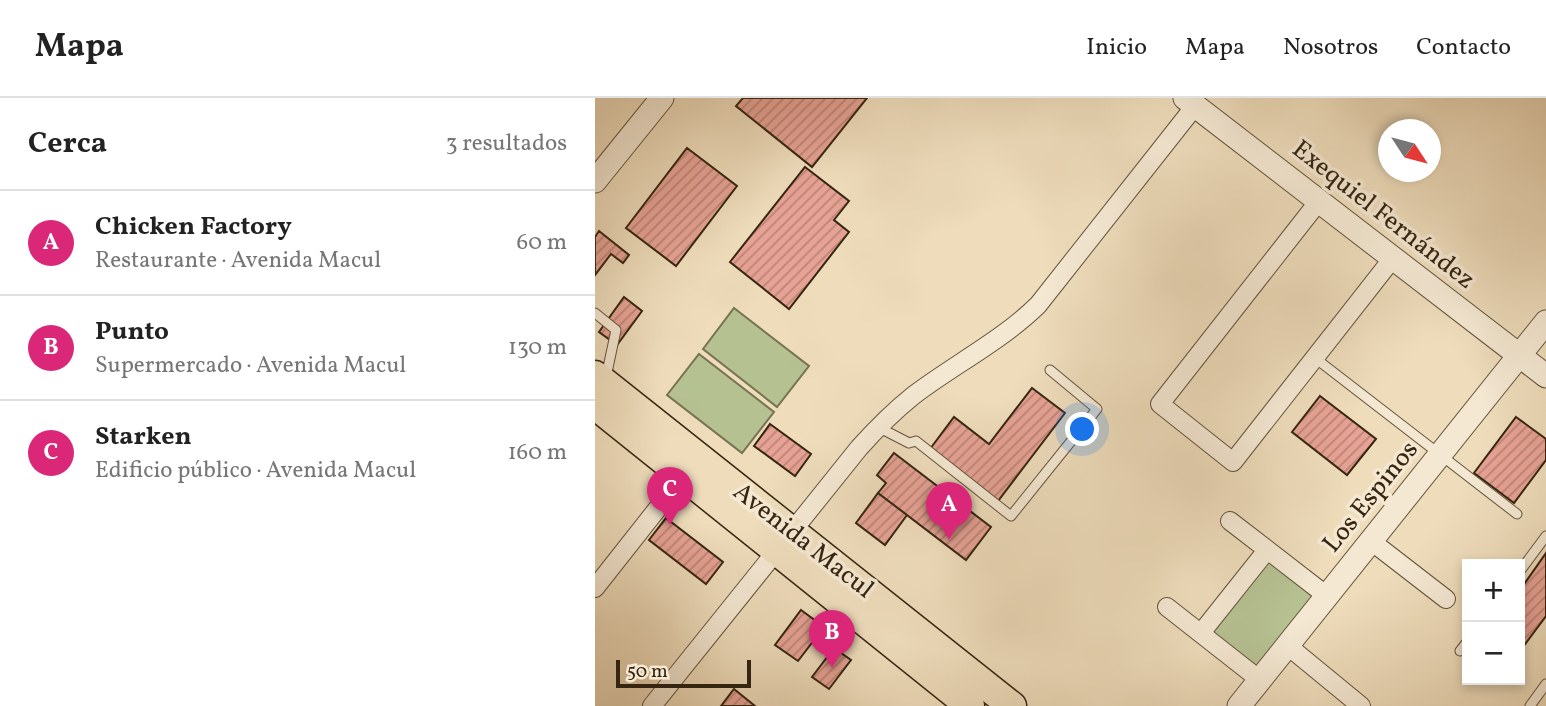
<!DOCTYPE html>
<html lang="es">
<head>
<meta charset="utf-8">
<style>
	:root { --surface:#fff; --page:#f6f6f6; --text:#222; --muted:#767676; --line:#e0e0e0; --accent:#db2777 }
	body { margin:0; font-family:Vollkorn,serif; background:var(--page); color:var(--text) }
	.controls { position:absolute; right:21px; bottom:21px; display:grid; overflow:hidden; border-radius:0px; box-shadow:0 4px 10px #0003 }
	.controls button { width:63px; height:63px; display:grid; place-items:center; padding:0; border:0; border-bottom:2px solid var(--line); background:var(--surface); color:var(--text); font:35px sans-serif }
	.compass { position:absolute; left:783px; top:21px; width:63px; height:63px; border-radius:50%; background:var(--surface); box-shadow:0 4px 10px #0003; rotate:126deg }
	.scale { position:absolute; left:21px; bottom:18px; width:135px; box-sizing:border-box; padding-left:7px; border:4px solid #352511; border-top:0; font-size:19px; line-height:24px; white-space:nowrap; color:#352511; -webkit-text-stroke:5px #f4e8d3; paint-order:stroke }
	.you { position:absolute; left:488px; top:332px; width:24px; height:24px; margin:-18px; border:5px solid #fff; border-radius:50%; background:#1a73e8; box-shadow:0 0 0 10px #1a73e833 }
	.badge { display:grid; place-items:center; width:46px; height:46px; border-radius:50%; background:var(--accent); color:#fff; font-size:23px; font-weight:700 }
	.pin { position:absolute; translate:-50% -58px; filter:drop-shadow(0 2px 4px #0008) }
	.pin::after { content:''; position:absolute; top:37px; width:24px; height:21px; background:inherit; clip-path:polygon(0 0,100% 0,50% 100%) }
	.list { margin:0; padding:0; list-style:none }
	h2 { display:flex; justify-content:space-between; align-items:center; height:91px; margin:0; padding:0 28px; font-size:30px }
	h2 small { font-size:23px; font-weight:400; color:var(--muted) }
	.list li { display:grid; grid-template-columns:46px 1fr auto; gap:21px; align-items:center; box-sizing:border-box; height:105px; padding:0 28px; border-top:2px solid var(--line) }
	.list b { display:block; font-size:26px; white-space:nowrap }
	.list p { margin:0; font-size:23px; white-space:nowrap; color:var(--muted) }
	.list em { font-size:23px; font-style:normal; color:var(--muted) }
	.map { position:relative; flex:none; width:951px; height:608px; overflow:hidden }
	header { display:flex; align-items:center; gap:42px; box-sizing:border-box; height:98px; padding:0 35px; background:var(--surface); border-bottom:2px solid var(--line) }
	header strong { font-size:33px }
	nav { display:flex; gap:38px; margin-inline-start:auto; font-size:24px }
	main { display:flex }
	aside { flex:1; background:var(--surface) }
	.map>svg:first-child { display:block }
</style>
</head>
<body>
<header>
<strong>Mapa</strong>
<nav><a>Inicio</a><a>Mapa</a><a>Nosotros</a><a>Contacto</a></nav>
</header>
<main>
<aside>
<h2>Cerca<small>3 resultados</small></h2>
<ul class="list">
<li><span class="badge">A</span><div><b>Chicken Factory</b><p>Restaurante · Avenida Macul</p></div><em>60 m</em></li>
<li><span class="badge">B</span><div><b>Punto</b><p>Supermercado · Avenida Macul</p></div><em>130 m</em></li>
<li><span class="badge">C</span><div><b>Starken</b><p>Edificio público · Avenida Macul</p></div><em>160 m</em></li>
</ul>
</aside>
<div class="map">
<svg width="951" height="608" viewBox="0 0 951 608">
	<defs>
		<pattern id="building-hatch" width="6" height="6" patternUnits="userSpaceOnUse" patternTransform="scale(1.75)"><rect width="6" height="6" fill="#e6a294"/><path d="M-1 1l2-2M0 6l6-6M5 7l2-2" fill="none" stroke="#bb8477"/></pattern>
	</defs>
	<rect width="100%" height="100%" fill="#eedcbb"/>
	<filter id="stains"><feTurbulence type="fractalNoise" baseFrequency=".00286" numOctaves="4"/><feColorMatrix values="0 0 0 0 .2 0 0 0 0 .09 0 0 0 0 .02 0 0 0 .5 -.17"/></filter>
	<radialGradient id="worn" r=".72"><stop offset=".6" stop-color="#630" stop-opacity="0"/><stop offset="1" stop-color="#630" stop-opacity=".3"/></radialGradient>
	<path fill="#b6c192" stroke="#767352" stroke-width="2" d="M139,210L214,268L182,309L108,251Z
		M104,256L179,314L147,355L72,297Z
		M672,452L732,498L665,582L606,535Z"/>
	<path fill="url(#building-hatch)" stroke="#352511" stroke-width="2" d="M148,0H272L217,69L141,8Z
		M92,50L142,88L81,168L31,130Z
		M210,69L254,103L239,122L254,134L194,211L135,164Z
		M4,133L34,157L28,165L16,156L0,177V139Z
		M29,199L47,213L22,247L4,234Z
		M437,290L470,315L403,403L335,351L359,319L394,346Z
		M725,298L781,341L752,377L697,334Z
		M921,319L951,341V362L919,405L879,375Z
		M175,326L216,356L200,378L159,348Z
		M299,355L396,429L371,462L283,395L291,385L282,377Z
		M283,395L312,417L290,447L261,425Z
		M71,420L128,464L111,486L54,442Z
		M951,455V518L925,553V492Z
		M206,512L229,529L203,563L180,547Z
		M239,550L256,562L234,591L217,579Z
		M139,591L160,608H126Z"/>
	<g fill="none" stroke-linecap="round" stroke-linejoin="round">
		<defs>
			<path id="service" d="M0,215L21,232L11,279
				M720,260L922,416
				M283,329L314,345L321,343L416,418L502,311L455,272
				M925,473L951,438
				M865,553L872,544
				M935,608L951,586"/>
			<path id="minor" d="M724,103L565,306L638,364L798,160
				M635,423L732,498
				M776,443L851,501
				M0,490L89,377
				M572,509L665,582
				M606,535L672,452
				M693,548L766,608
				M57,608L264,350C281,331 299,313 319,297C360,266 406,243 443,207L600,8"/>
			<path id="tertiary" d="M590,0L951,278
				M0,83L67,0
				M644,608L951,224"/>
			<path id="primary" d="M0,277L417,608
				M0,307L375,608"/>
		</defs>
		<use href="#service" stroke="#63533c" stroke-width="11"/>
		<use href="#minor" stroke="#63533c" stroke-width="20"/>
		<use href="#tertiary" stroke="#63533c" stroke-width="25"/>
		<use href="#primary" stroke="#352511" stroke-width="31"/>
		<use href="#service" stroke="#f4e8d3" stroke-width="9"/>
		<use href="#minor" stroke="#f4e8d3" stroke-width="18"/>
		<use href="#tertiary" stroke="#f4e8d3" stroke-width="23"/>
		<use href="#primary" stroke="#eedcbb" stroke-width="28"/>
	</g>
	<g text-anchor="middle" dominant-baseline="central" stroke-width="7" stroke-linejoin="round" paint-order="stroke">
		<g font-size="26" fill="#352511" stroke="#f4e8d3">
			<text transform="translate(788 117) rotate(38)">Exequiel Fernández</text>
			<text transform="translate(776 399) rotate(-51)">Los Espinos</text>
			<text transform="translate(208 443) rotate(38)">Avenida Macul</text>
		</g>
	</g>
	<rect width="100%" height="100%" filter="url(#stains)"/>
	<rect width="100%" height="100%" fill="url(#worn)"/>
</svg>
<div class="controls">
<button>+</button>
<button>−</button>
</div>
<svg class="compass" viewBox="-18 -18 36 36"><path d="M0-13l5 13h-10z" fill="#e53935"/><path d="M0 13l5-13h-10z" fill="#767676"/></svg>
<div class="scale">50 m</div>
<div class="you"></div>
<div class="pin badge" style="left:354px;top:442px">A</div>
<div class="pin badge" style="left:237px;top:570px">B</div>
<div class="pin badge" style="left:75px;top:427px">C</div>
</div>
</main>
</body>
</html>
